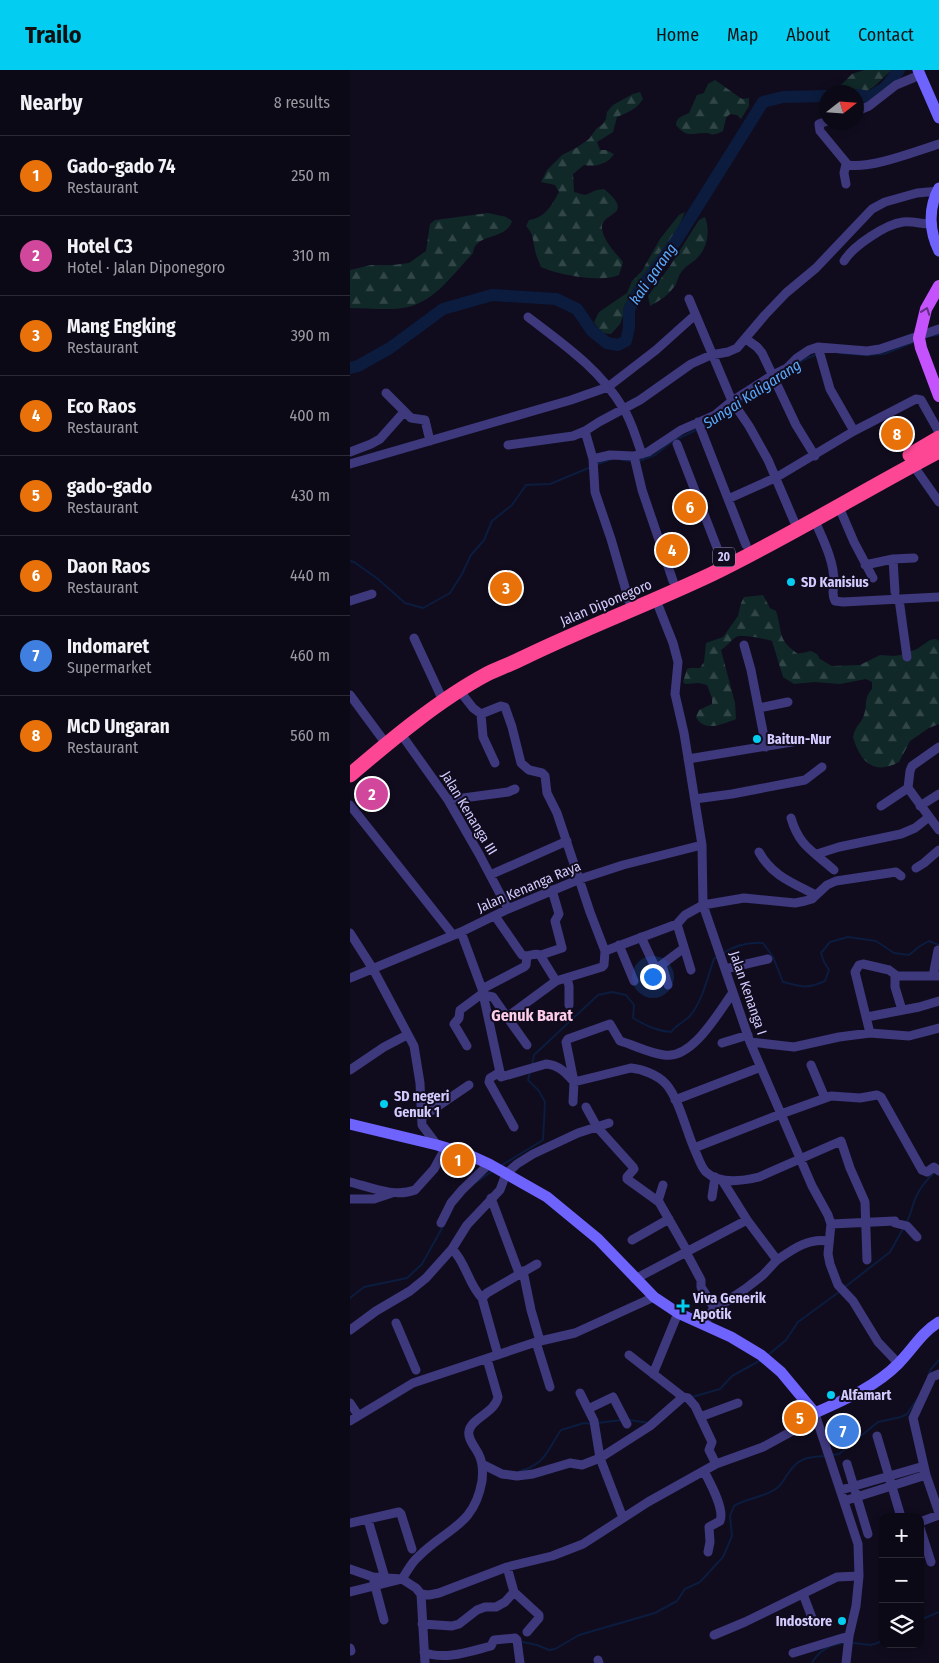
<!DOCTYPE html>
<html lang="en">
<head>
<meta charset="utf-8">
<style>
	:root { --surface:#0c0916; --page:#15121f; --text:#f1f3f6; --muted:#9a9aa1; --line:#2c2a35; --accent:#03cef2 }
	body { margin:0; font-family:"Fira Sans Condensed",sans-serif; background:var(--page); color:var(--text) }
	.controls { position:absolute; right:15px; bottom:15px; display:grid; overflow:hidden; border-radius:10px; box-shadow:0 2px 8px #0003 }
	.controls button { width:45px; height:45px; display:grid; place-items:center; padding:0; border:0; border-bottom:1px solid var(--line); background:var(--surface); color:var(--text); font:25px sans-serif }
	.compass { position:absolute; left:469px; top:15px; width:45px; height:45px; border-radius:50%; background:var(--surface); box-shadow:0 2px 8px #0003; rotate:73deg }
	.you { position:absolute; left:302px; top:906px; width:18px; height:18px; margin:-12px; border:4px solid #fff; border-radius:50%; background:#1a73e8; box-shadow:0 0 0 8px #1a73e833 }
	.badge { display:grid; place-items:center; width:32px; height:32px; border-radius:50%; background:var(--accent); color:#fff; font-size:16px; font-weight:700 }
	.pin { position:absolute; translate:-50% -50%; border:2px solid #fff; box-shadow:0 1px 5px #0006 }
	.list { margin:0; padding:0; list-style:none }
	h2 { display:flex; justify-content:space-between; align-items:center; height:65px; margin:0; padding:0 20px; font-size:21px }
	h2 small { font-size:16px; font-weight:400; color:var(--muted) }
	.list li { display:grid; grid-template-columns:32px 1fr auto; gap:15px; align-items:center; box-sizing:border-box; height:80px; padding:0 20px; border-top:1px solid var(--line) }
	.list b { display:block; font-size:19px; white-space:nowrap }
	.list p { margin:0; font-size:16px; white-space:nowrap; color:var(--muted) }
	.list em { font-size:16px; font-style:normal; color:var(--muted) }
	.icon { flex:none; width:28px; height:28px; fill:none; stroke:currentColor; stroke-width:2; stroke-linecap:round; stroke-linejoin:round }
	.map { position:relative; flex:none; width:589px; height:1593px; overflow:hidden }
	header { display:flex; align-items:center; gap:30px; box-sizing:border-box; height:70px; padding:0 25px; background:var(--accent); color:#111 }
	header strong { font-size:24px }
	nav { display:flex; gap:28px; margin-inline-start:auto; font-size:18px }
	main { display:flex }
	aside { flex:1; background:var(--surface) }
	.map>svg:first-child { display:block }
</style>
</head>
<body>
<header>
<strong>Trailo</strong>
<nav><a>Home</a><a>Map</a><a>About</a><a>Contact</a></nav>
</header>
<main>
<aside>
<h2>Nearby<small>8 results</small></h2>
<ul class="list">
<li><span class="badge" style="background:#e8710a">1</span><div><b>Gado-gado 74</b><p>Restaurant</p></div><em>250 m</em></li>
<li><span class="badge" style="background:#d1479c">2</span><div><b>Hotel C3</b><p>Hotel · Jalan Diponegoro</p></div><em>310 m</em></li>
<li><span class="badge" style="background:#e8710a">3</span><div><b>Mang Engking</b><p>Restaurant</p></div><em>390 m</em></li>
<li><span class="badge" style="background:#e8710a">4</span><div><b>Eco Raos</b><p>Restaurant</p></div><em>400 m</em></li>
<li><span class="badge" style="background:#e8710a">5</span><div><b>gado-gado</b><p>Restaurant</p></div><em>430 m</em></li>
<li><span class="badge" style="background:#e8710a">6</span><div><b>Daon Raos</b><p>Restaurant</p></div><em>440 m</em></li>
<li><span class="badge" style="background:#3f7fe0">7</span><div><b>Indomaret</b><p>Supermarket</p></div><em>460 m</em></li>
<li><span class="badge" style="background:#e8710a">8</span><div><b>McD Ungaran</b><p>Restaurant</p></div><em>560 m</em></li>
</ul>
</aside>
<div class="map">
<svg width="589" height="1593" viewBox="0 0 589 1593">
	<defs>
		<pattern id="forest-firs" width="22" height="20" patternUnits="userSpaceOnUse" patternTransform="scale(1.25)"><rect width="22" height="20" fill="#102828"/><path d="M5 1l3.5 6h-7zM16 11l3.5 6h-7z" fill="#324648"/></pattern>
	</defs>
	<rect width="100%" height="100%" fill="#100c1e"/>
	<path fill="url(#forest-firs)" d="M514,0H542C533,7 526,17 515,22L491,15L502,4Z
		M365,10L392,29L399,28V36L391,49L387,45L380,44L376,48L373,61C359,68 363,62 353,63C340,64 336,67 326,55C326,47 333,46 339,43L347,25L354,23L358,14Z
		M290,22L293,29C286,40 278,42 267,47L263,62L247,72L250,80H256L264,84C258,94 246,97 234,95L223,104L224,122L235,125L247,120L254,119C287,146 250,142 252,158C253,171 266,183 273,192L269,205C251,213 209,205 191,197C189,191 186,186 185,180C183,170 183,163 176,156L179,150C195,148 202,135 209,122L205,115L191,112L197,100L212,85L226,78L239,69L247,58L253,54L256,49L257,42L263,35L283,24Z
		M335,142L322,172L283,221L280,227L270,254L261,264L251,263L244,252L249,242L277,223L282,211L292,201L310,169L329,145Z
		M138,143L156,147L162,151C156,171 125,162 123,183C105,202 85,231 58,237C40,241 19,238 0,238V200L21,195H43L59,193L76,181L80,154L85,150Z
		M355,147C360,160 358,177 348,187C344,192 337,195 333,200C329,204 328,209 326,214C319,225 311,230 300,236L298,226L320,196L349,150Z
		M413,525L420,538L426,541C433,564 427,569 448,584L461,581L467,584L470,589L482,596L510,595L530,585L544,586L550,585L567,579L580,570L586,569L589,571V654L579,658L560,671L549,692C523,706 510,691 503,667C505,656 511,654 514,645C518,635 513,629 522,619V612L516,609L490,614L464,612L444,614L433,607L422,571C416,569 391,564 386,567C381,570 377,576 371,580L385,633L386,649C373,654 354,663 346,647L349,640L362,634V628L357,615L349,613L335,614L333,612L337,599L340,598H350L354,592L356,573L373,567L388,546L391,533L394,527Z"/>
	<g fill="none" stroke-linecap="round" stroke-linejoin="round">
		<path stroke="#0b1c3e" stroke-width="2" d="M581,266L589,265
			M489,283L515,285L534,284L562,273
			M442,299L453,290L468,284
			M427,308L436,303
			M388,335L400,324
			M352,357L367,350L382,339
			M272,390L282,391
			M289,391L305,385L323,371L348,359
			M245,395L262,389
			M0,491L4,492L28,509L55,533L73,538L100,523L112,504L121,485L134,470L142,451L162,435L176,415L200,414L241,397
			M372,884C385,875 397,872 413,873L423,887L433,912C451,917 458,919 475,911L479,900L474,892L471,883L480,872L498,867L526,871L544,883L559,885L570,876L579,871L589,875
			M182,995L184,985L248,925L262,922L276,925L284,935L283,948C295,955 306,961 321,962C327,955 333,952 339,947C353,931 357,908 364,889L368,886
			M152,1095L193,1070L195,1032L189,1021L178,1010L180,1002
			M125,1113L141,1102
			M556,1153C561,1145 562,1136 566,1127C570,1118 577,1109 585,1102
			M495,1217L540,1182L554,1157
			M0,1228L14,1217L57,1208L72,1194L101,1142
			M417,1286L436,1270L448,1252L489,1222
			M578,1306L581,1299L589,1290
			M342,1327L370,1319L382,1306L411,1290
			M279,1350L299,1353
			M247,1353L272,1350
			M481,1385L489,1384L528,1352L551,1347L557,1344L568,1328
			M170,1401C195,1395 198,1379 211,1360L234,1353L242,1354
			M570,1550L589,1542
			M173,1572L187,1575L199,1580L205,1579L229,1565L305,1543L327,1531L335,1519L350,1512L373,1487L382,1466L380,1446L384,1436C395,1428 414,1428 427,1418C431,1415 434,1410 437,1405C448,1388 456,1387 476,1386
			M501,1573C514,1573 522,1579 533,1569
			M462,1593C468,1581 481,1574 494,1573"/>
		<path stroke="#0b1c3e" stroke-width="12" d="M507,25L520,27L536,17L549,0
			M0,298L8,296L40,278L93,239L142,225L206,229L227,239L242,261L257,273L268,275L276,271L279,258V240L288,222L326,171L413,32L433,27L477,26"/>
		<path stroke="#3e387d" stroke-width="9" d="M507,41L519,36L546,15L570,5
			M477,51L469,54L470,61L498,95C521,99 566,81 589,74
			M496,94L494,103L496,114
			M494,191C503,176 536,154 553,152C563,151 572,154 581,154
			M339,229L382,331L399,356L418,390L444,451
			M178,247C213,274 250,299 273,338C282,351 286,369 292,384
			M396,269L407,277L412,283L446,355L465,386
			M468,277L480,319L504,361
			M36,323L61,348L75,350L80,371
			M348,352L396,475
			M235,361L243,389
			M327,374L371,488
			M158,375L223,366L235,361L249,352L290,330L341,294L361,285L378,282L387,278L415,245L436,223L466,198L522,139L535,132L567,123L589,121
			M0,382L21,374L30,369L54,342
			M284,386L292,420L323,511
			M0,394L221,330L258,317L306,280L345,245
			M563,395L589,432
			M378,429L427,407L504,361L566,329L571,330L589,362
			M489,437L504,472L523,508
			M465,451C473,470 484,490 484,512C484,519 481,524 485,531L493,532L589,527
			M515,495L543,489
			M545,522L543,489L564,488
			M549,529L557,587
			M306,530L323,573L328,592L325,624L334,663L352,775L353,835L400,972L462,1116L478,1145L481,1154L478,1184L480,1194L488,1215L503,1231L528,1272L549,1294
			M0,531L22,524
			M279,531L261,469L245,422L243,389L260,385L284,386L298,382L331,360L365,345L382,331L421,306L437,298L447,288L459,280L468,277L517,281L530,279L589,259
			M64,568L90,624
			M394,575L401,600L416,677
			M109,620L123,638L131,644L151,636L155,637L162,657L171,693L179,700L192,703L195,706L197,723L207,743L240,842L255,881L327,854
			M0,625L37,675
			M409,638L438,632
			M131,644L133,667L145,693
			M51,664L98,730L129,784L158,839
			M589,677L562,696L560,701L558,718L589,760
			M338,689L448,671
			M345,729L382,724L455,710L472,697
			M98,730L158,722L165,719
			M0,735L103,865
			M531,736L558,718
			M570,736L589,724
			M441,748C449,776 463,781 484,800
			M409,782C422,806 443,813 466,825
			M467,784L489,777L551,764L565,758L579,747
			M566,798L574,793L589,780
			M140,805L217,771
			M145,846L172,885C178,888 184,882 190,885L206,911L252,897L254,895L255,881
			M111,862L132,919L151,1007L196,994C209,995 216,1003 224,1012L281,998C292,999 308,1005 316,1014C330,1030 337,1065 347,1085C349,1090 352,1098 356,1102C369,1114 393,1111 409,1107L491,1071L500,1098L515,1132L517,1190
			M0,863L23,899L64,976L70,1013L72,1055L87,1075
			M291,867L306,899L334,878
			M269,875L284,911
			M191,885L212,878L205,851L209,844L202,820
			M312,895L318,915
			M375,899L418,889
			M341,900L327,854L335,845L353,835L394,828L445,833L455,831L462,829L477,815L486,811L546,802L551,806
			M545,905V917L552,940
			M583,906L588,880
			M0,908L111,862L158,839L230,809L273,795L352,775
			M217,908L219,916V935
			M132,919L174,897L176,895L177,886
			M133,925L143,927L157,947
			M517,947L569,937L589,931
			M520,963L505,902L509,895L513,894L539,900L547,906H589
			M400,972L444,977L489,967L520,963L559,966L589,958
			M372,973L398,965
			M177,975L157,947L206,911
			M117,976L104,954L109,948L110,940L133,923
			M461,995L475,1028
			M0,1000L34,977L57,965
			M150,1002L140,1008L139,1012L164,1057
			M325,1030L411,997
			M223,1032L224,1012L216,972L218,969L260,954L270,971C284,975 299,983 314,985C342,990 368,943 382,924
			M236,1037L247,1057L283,1097L284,1099L277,1107V1109L309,1132L337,1181
			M72,1047L119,1015
			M344,1078L431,1044L481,1026L510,1028L527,1025L531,1027L572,1100L577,1102L584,1097L589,1101
			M372,1110L397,1150L427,1190C443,1179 458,1168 478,1171
			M0,1112C20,1117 45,1128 65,1120L84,1099L96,1077
			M362,1127L365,1107
			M141,1128L169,1203
			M0,1129H24L42,1123
			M308,1131L313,1115
			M91,1153L101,1133L112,1120L139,1094
			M481,1154L545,1151V1153L557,1156L567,1167
			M282,1170L319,1149
			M102,1179C116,1192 118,1214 132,1228L148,1285
			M336,1182L351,1210V1217L365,1239
			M173,1201L181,1240L190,1271
			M285,1209L397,1150
			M132,1228L137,1223L187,1194
			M46,1253L66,1300
			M354,1255L362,1241L395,1219L413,1205L427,1190
			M0,1260L26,1241L60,1221L76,1208L102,1179L117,1155L150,1120L156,1104L167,1094L183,1084L228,1063L259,1053
			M186,1272L200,1317
			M279,1285L333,1327L338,1328L345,1336L362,1372L359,1380L366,1394
			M303,1304L328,1243
			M589,1304L582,1307L563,1348L576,1405L589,1443
			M0,1333L8,1345
			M238,1339L263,1327L277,1354
			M465,1344L508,1474L509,1506L506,1536L499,1566L496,1593
			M350,1347L388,1333
			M0,1351L63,1313L186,1272L225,1263L304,1227
			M527,1366L551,1447
			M132,1394L152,1404L167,1406L183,1404L220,1393L232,1395L250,1388L244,1351L230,1323
			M497,1394L518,1464
			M354,1401C360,1413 375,1439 370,1451L359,1457L360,1472L358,1482
			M491,1420L574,1396
			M494,1431L576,1405
			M273,1448L250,1388L300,1356L333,1327
			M18,1450L35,1508
			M570,1452L589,1445
			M0,1453L49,1442L51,1444L62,1479
			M570,1458L581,1492
			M157,1497L164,1522L189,1545V1548L177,1562
			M0,1499L23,1507L52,1509L66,1518L71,1524L79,1525L89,1523L157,1497L202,1486L233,1474L298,1432L366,1394L413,1377L466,1348
			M24,1512L34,1550
			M0,1522L52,1509C57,1502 61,1493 68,1487C96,1458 124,1457 132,1411C133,1402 133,1393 129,1385C126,1378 117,1369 119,1361C121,1348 145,1343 148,1327L137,1289
			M71,1524L75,1593
			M453,1524L464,1553
			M72,1554L102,1556L109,1554L127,1540L135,1537H146L155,1532L164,1522
			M364,1565L395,1552L487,1507L509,1506
			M0,1578L1,1581
			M74,1582C94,1591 121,1581 141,1576L144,1570L165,1568L167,1570L170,1593
			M443,1583L499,1566
			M248,1590L249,1593"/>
		<path stroke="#6e63fd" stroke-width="11" d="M568,0L589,48
			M589,118C578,138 579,161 589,181
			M0,1054L87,1075L117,1084L139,1094L197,1127L248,1169L304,1227L328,1243L381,1267L411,1285L431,1302L465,1343C494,1330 525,1317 548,1294C563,1279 571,1263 589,1252"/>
		<path stroke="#c553fd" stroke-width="12" d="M589,216L576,239L569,268L571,278L589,326"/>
		<path stroke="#fd4795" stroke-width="15" d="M560,385L589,368
			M0,705C41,670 90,629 137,604C150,598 163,593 175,587C237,557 301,533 362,504C440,466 513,421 589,381"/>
	</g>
	<defs><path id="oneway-chevron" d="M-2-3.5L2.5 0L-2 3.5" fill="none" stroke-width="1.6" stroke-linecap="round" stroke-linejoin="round" transform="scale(1.25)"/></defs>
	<use stroke="#612c82" href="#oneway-chevron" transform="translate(576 241) rotate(-70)"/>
	<g fill="#03cef2" stroke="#100c1e" stroke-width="2">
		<circle cx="441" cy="512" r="5"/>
		<circle cx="407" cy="669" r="5"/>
		<circle cx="34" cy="1034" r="5"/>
		<path d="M330.5 1228.5h5v5h5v5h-5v5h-5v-5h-5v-5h5z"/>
		<circle cx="481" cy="1325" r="5"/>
		<circle cx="492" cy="1551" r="5"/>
	</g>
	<g text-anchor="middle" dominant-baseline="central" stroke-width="4" stroke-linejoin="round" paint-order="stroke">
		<rect fill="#100c1e" stroke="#9892bb" stroke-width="1" x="363" y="477.5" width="22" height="19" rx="4"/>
		<g font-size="12" font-weight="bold" fill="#d3cbfe">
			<text x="374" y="487">20</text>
		</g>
		<g font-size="14" font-weight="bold" fill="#d3cbfe" stroke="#100c1e" text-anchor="start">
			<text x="451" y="512">SD Kanisius</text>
			<text x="417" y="669">Baitun-Nur</text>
			<text x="44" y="1026">SD negeri<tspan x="44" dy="16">Genuk 1</tspan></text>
			<text x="343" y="1228">Viva Generik<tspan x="343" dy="16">Apotik</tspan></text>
			<text x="491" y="1325">Alfamart</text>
			<text x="482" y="1551" text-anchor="end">Indostore</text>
		</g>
		<g font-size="14" fill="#d3cbfe" stroke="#100c1e">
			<text transform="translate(256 533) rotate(-23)">Jalan Diponegoro</text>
			<text transform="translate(119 743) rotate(59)">Jalan Kenanga III</text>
			<text transform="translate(179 817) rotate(-23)">Jalan Kenanga Raya</text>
			<text transform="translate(398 923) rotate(71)">Jalan Kenanga I</text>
		</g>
		<g font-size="15" font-style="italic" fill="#5aaafd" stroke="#100c1e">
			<text transform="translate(303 204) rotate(-55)">kali garang</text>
			<text transform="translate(402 324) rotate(-33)">Sungai Kaligarang</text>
		</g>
		<g font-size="16" font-weight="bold" fill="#fecdea" stroke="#100c1e">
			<text x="182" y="945">Genuk Barat</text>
		</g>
	</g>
</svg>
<div class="controls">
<button>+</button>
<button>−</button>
<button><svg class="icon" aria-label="layers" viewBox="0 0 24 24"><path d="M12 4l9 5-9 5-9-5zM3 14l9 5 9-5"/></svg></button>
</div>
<svg class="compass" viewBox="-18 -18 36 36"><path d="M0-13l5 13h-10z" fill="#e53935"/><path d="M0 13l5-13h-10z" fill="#9a9aa1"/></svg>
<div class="you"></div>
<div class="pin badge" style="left:108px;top:1090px;background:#e8710a">1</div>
<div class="pin badge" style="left:22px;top:724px;background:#d1479c">2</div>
<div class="pin badge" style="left:156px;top:518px;background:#e8710a">3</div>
<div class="pin badge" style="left:322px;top:480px;background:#e8710a">4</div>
<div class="pin badge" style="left:450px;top:1348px;background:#e8710a">5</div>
<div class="pin badge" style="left:340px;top:437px;background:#e8710a">6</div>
<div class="pin badge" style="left:493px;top:1361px;background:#3f7fe0">7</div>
<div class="pin badge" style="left:547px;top:364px;background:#e8710a">8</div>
</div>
</main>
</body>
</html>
